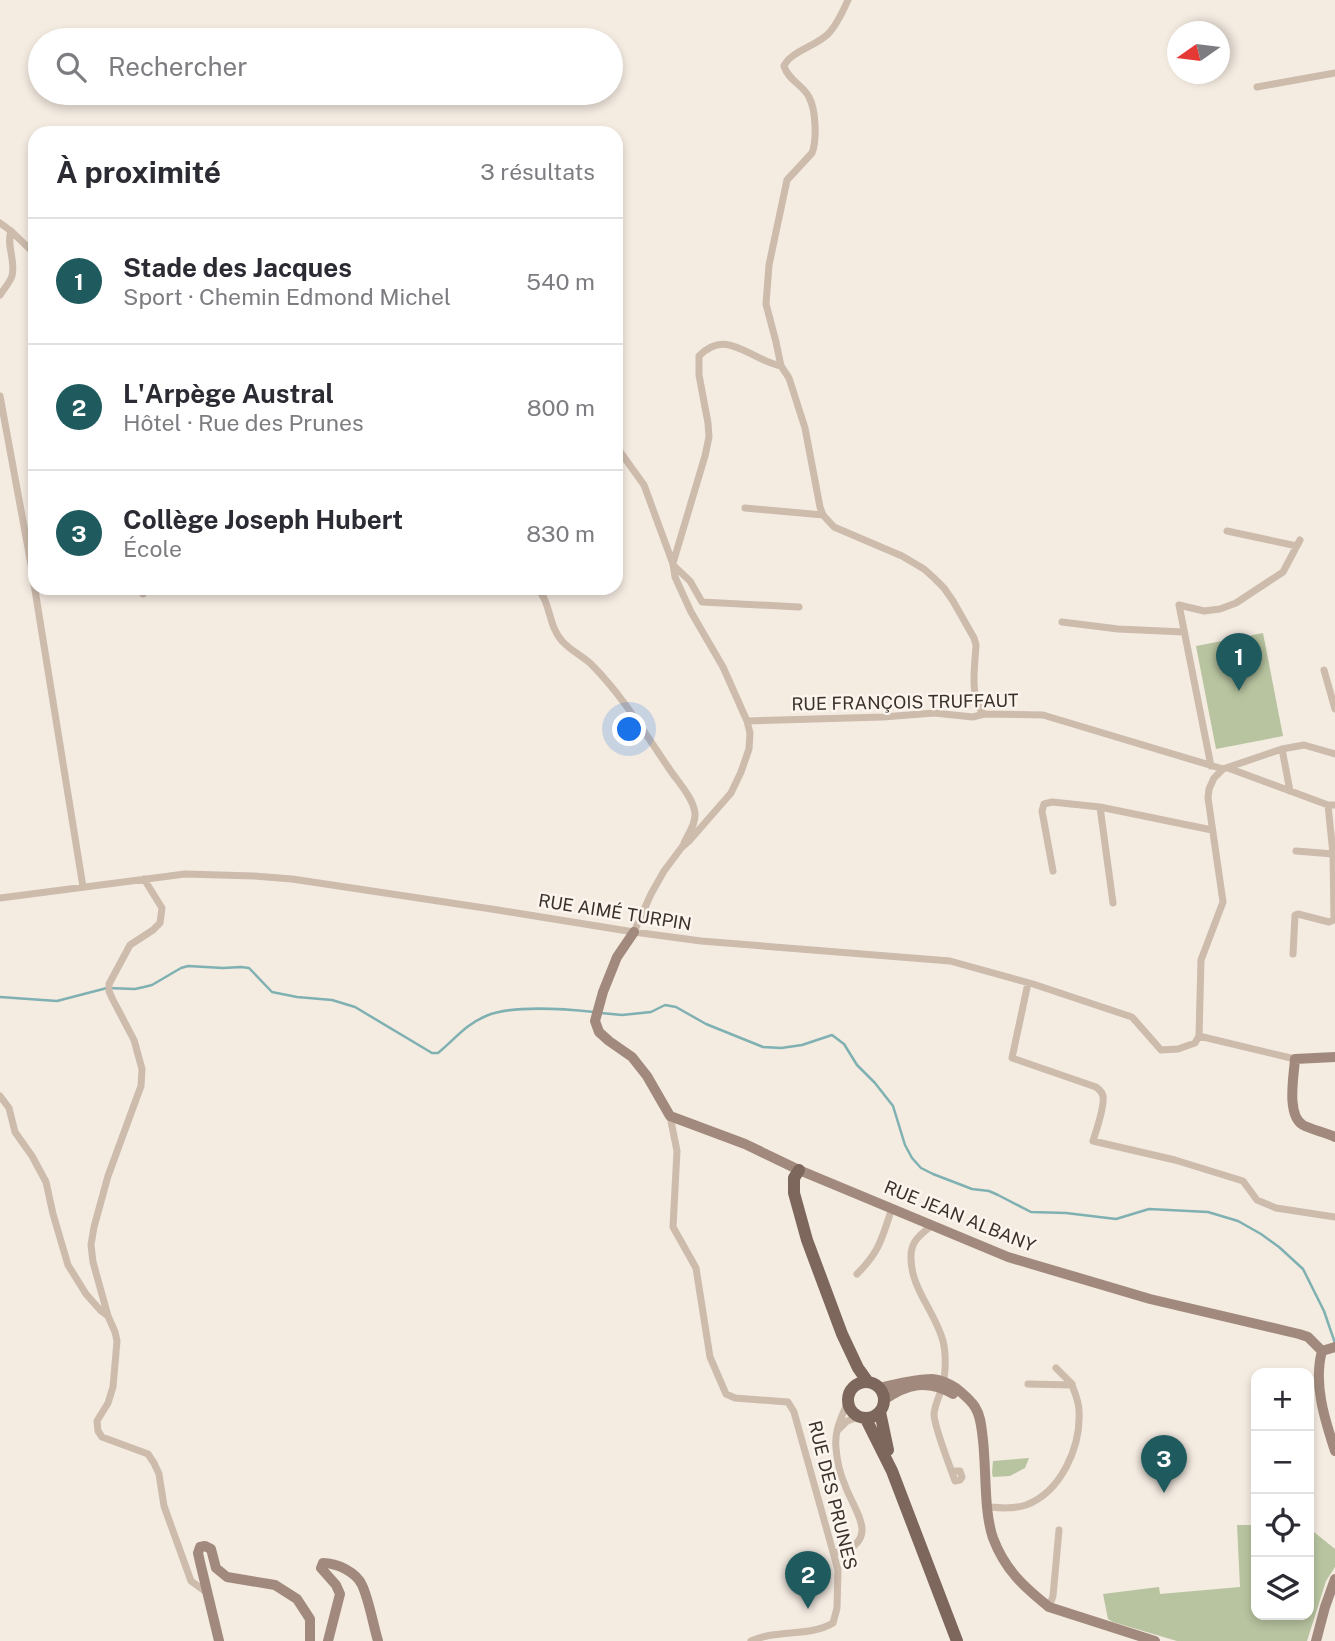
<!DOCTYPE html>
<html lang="fr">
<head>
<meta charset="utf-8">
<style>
	:root { --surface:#fff; --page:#f7f7f7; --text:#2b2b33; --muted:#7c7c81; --line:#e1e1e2; --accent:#1f5a5e }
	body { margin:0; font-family:"Public Sans",sans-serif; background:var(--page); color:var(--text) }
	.controls { position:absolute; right:21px; bottom:21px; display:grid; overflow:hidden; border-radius:14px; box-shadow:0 4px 10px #0003 }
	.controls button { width:63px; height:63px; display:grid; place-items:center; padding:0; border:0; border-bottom:2px solid var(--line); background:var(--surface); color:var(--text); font:35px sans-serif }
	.compass { position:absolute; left:1167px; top:21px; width:63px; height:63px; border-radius:50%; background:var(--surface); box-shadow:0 4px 10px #0003; rotate:256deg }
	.you { position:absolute; left:630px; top:730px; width:24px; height:24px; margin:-18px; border:5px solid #fff; border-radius:50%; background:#1a73e8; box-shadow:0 0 0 10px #1a73e833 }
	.badge { display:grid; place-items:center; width:46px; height:46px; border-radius:50%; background:var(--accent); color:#fff; font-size:23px; font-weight:700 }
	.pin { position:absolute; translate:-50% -58px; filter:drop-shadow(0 2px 4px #0008) }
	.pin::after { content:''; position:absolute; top:37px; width:24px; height:21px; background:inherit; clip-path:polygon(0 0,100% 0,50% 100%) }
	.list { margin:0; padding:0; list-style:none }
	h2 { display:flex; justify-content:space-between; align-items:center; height:91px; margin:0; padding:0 28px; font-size:30px }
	h2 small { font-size:23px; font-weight:400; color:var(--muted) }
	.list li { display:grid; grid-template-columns:46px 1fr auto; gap:21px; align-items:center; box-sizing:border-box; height:126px; padding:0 28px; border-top:2px solid var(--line) }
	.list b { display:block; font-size:26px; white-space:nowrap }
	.list p { margin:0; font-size:23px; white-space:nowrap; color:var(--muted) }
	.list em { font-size:23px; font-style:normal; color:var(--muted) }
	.icon { flex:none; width:38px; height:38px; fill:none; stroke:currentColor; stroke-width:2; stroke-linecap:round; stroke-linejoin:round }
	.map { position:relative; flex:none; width:1335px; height:1641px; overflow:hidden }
	.search { position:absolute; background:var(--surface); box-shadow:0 4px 10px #0003; left:28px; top:28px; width:595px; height:77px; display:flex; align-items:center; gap:18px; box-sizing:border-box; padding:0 24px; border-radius:38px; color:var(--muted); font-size:26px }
	.panel { position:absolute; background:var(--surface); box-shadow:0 4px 10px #0003; left:28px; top:126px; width:595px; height:469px; border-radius:21px }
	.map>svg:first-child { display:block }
</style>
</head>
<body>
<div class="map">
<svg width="1335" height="1641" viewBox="0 0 1335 1641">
	<rect width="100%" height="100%" fill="#f4ebe1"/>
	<path fill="#b8c4a0" d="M1263,633L1283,736L1216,749L1196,646Z
		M1029,1458L1025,1468L1010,1476L993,1477L992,1473L993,1461Z
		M1237,1525H1256V1615H1309V1528L1335,1549V1567L1326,1581L1307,1641H1177L1113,1622L1108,1619L1103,1594L1159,1587L1160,1594L1240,1587Z"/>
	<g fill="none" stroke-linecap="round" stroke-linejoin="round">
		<path stroke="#7fb0b2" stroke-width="2.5" d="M0,997L57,1001L107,988L135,989L144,987L152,985L181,968L188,966L223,968L241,967L249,968L272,992L297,997L332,1000L355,1007L432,1053H438C454,1040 466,1024 486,1016C511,1005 566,1009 594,1012
			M601,1013L622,1015L651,1012L665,1005L676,1007L706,1024L763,1047L781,1048L802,1045L832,1035L844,1044L857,1065L875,1083L893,1106L905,1145L912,1158L921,1168L933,1174L972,1189L989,1191L998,1195L1031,1212L1066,1213L1116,1219L1149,1209L1208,1212L1238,1221L1261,1234L1279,1247L1303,1269L1324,1311L1335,1343"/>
		<path stroke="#cdbbac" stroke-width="7" d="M848,0C843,11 837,25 828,34C816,46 790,52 784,66C788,80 803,85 809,97C816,110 817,140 812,153L787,180L769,265L766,304L776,342L781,366L789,378L805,428L820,507L823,515L834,527L902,556L924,569L934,578L944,588L953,601L974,638L976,645C975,665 969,699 984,714
			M1257,87L1335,73
			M0,223L11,231C6,246 16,260 12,276C10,282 4,289 0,295
			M11,231L35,254
			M0,396L30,559L83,887
			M616,446L644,485L673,564L675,577L691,612L723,667L747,721L750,733L749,749L741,772L731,793L690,840L682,847L664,871L651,894L634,932
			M745,508L823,515
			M1227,531L1297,546
			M673,563L705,456L709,437L708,423L699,375V356C727,327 750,360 781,366
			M673,565L690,581L702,602L799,607
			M537,588C551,602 548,626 562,641C570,650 582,656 591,664C622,695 644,732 668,767C677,781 693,797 695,813C696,824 688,834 684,843
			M143,594V588
			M1062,622L1118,629L1184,632
			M1324,670L1335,709
			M747,721L883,717L934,713L973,717L984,714L1043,715L1223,769
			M1282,749L1290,791
			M1211,766L1179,605L1204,611L1220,609L1236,603L1283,572L1300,540
			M1228,768L1328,805H1335
			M1100,807L1113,903
			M1296,851L1333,854
			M1053,871L1042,811L1044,804L1052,802L1100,807L1212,830
			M0,898L185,874L254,876L292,879L498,910L634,932L701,941L950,961L1033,984L1132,1017L1161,1050L1178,1049L1195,1043L1199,1036
			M1293,954L1295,915L1298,914L1329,922L1334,920L1333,854L1328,805
			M1028,983L1012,1058L1096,1087C1099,1090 1102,1091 1103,1096C1105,1106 1096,1131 1093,1141L1175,1160L1243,1181L1257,1200L1276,1208L1335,1217
			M1199,1036L1201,960L1223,902L1208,798L1209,789L1214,778L1223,769L1282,749L1304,745L1335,754
			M1199,1036L1295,1059
			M0,1096L9,1108L15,1132L32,1156L46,1182L53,1214L68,1265L86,1294L101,1311L108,1316L115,1332L117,1341L113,1387L108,1403L97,1421L98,1431L102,1437L148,1454L154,1463L159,1474L164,1506L191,1581L206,1592
			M670,1116L677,1151L673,1227L696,1268L710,1357L726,1394L735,1398L788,1402L794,1412L838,1570L837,1608L833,1623C810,1637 777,1629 751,1641
			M931,1226C921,1234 911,1241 911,1256C910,1288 935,1311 943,1341C946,1353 946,1371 943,1383C941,1394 935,1403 934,1414C934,1427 950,1466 955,1481L960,1480L962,1477L960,1471H952
			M857,1274C880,1251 882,1238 892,1208
			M108,1316L93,1262L91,1245L94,1227L108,1176L141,1086L142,1069L134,1040L112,998L109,991V984L130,945L153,930L160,923L162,908L144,879
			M1056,1368L1072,1384
			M838,1430L847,1421L859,1417
			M988,1507C1001,1508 1013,1509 1026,1505C1061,1492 1081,1447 1079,1411C1079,1402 1075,1393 1072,1385L1028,1384
			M834,1553C846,1551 861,1546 862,1531C863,1518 849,1498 845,1485C840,1474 837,1460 836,1448C834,1430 842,1417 848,1401
			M1049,1607L1053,1596L1059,1530"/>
		<path stroke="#a18a7d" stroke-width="10" d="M634,932L617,957L603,992L595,1021L599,1032L609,1041L632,1057L647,1076L670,1116L745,1144L799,1170L1008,1257L1150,1299L1299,1334L1308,1337L1322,1351
			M1335,1057L1295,1059C1294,1075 1286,1115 1303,1125C1312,1130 1325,1132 1335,1137
			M1335,1347L1322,1351C1313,1384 1325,1420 1335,1451
			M879,1388C897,1384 914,1379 932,1379C942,1380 948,1383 956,1388C963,1394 970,1399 975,1407C980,1415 981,1423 982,1432C987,1465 983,1509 993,1538C1005,1570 1024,1587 1049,1607L1155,1641
			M884,1400C907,1384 927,1379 953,1394
			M219,1641L200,1562L198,1553L200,1547L205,1546L211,1549L216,1568L227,1577L275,1585L297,1599L310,1619V1641
			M328,1641L340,1594L336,1585L321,1568L323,1563C337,1563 356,1572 362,1585C369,1600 373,1624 378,1641
			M1316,1641L1325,1607L1335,1579"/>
		<path stroke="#7d675c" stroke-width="12" d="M799,1170L794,1178V1193L807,1240L842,1334L858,1368L868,1382
			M848 1400a18 18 0 1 1 36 0a18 18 0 1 1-36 0Z
			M880,1412L888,1450
			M866,1419L892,1471L957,1641"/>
	</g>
	<g text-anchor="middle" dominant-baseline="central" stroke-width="5" stroke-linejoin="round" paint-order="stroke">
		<g font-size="18" fill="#3b302b" stroke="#fbf5ee">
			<text transform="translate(905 702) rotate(-1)">RUE FRANÇOIS TRUFFAUT</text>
			<text transform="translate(615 912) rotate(9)">RUE AIMÉ TURPIN</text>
			<text transform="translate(960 1216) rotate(22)">RUE JEAN ALBANY</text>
			<text transform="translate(833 1495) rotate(76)">RUE DES PRUNES</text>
		</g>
	</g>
</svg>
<div class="controls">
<button>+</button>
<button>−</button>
<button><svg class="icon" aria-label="locate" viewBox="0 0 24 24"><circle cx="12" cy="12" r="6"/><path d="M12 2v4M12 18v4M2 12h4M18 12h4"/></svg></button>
<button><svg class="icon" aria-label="layers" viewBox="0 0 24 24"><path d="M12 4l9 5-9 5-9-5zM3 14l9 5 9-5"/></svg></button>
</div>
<svg class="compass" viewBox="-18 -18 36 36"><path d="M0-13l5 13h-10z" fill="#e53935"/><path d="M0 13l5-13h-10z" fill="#7c7c81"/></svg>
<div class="you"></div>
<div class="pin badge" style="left:1239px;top:691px">1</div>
<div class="pin badge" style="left:808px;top:1609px">2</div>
<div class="pin badge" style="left:1164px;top:1493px">3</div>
<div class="search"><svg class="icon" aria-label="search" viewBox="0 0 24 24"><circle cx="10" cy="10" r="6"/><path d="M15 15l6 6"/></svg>Rechercher</div>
<section class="panel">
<h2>À proximité<small>3 résultats</small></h2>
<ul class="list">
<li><span class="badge">1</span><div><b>Stade des Jacques</b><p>Sport · Chemin Edmond Michel</p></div><em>540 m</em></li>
<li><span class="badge">2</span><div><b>L'Arpège Austral</b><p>Hôtel · Rue des Prunes</p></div><em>800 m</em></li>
<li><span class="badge">3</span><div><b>Collège Joseph Hubert</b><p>École</p></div><em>830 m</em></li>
</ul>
</section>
</div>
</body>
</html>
